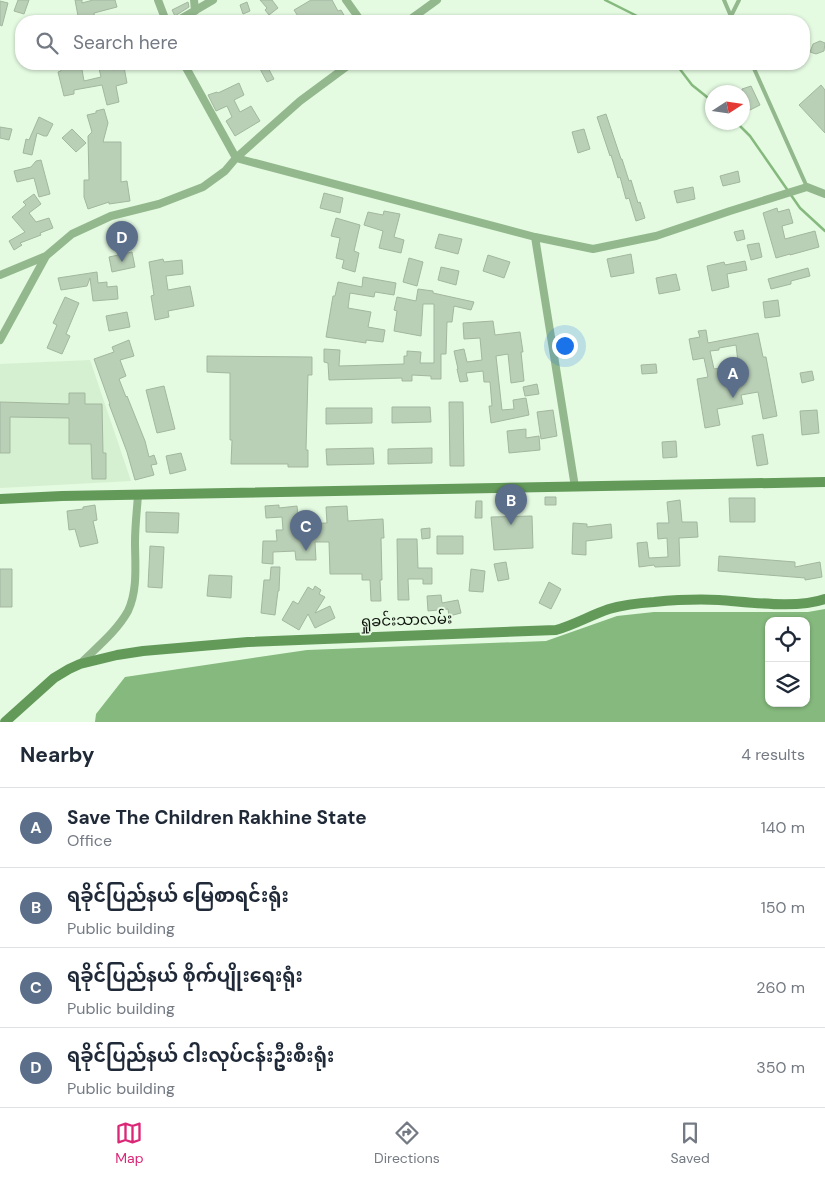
<!DOCTYPE html>
<html lang="en">
<head>
<meta charset="utf-8">
<style>
	:root { --surface:#fff; --page:#f6f6f7; --text:#1f2937; --muted:#747a83; --line:#e0e1e3; --accent:#db2777 }
	body { margin:0; font-family:"DM Sans","Noto Sans Myanmar",sans-serif; background:var(--page); color:var(--text) }
	.controls { position:absolute; right:15px; bottom:15px; display:grid; overflow:hidden; border-radius:10px; box-shadow:0 1px 4px #0004 }
	.controls button { width:45px; height:45px; display:grid; place-items:center; padding:0; border:0; border-bottom:1px solid var(--line); background:var(--surface); color:var(--text); font:25px sans-serif }
	.compass { position:absolute; left:705px; top:85px; width:45px; height:45px; border-radius:50%; background:var(--surface); box-shadow:0 1px 4px #0004; rotate:78deg }
	.you { position:absolute; left:564px; top:345px; width:18px; height:18px; margin:-12px; border:4px solid #fff; border-radius:50%; background:#1a73e8; box-shadow:0 0 0 8px #1a73e833 }
	.badge { display:grid; place-items:center; width:32px; height:32px; border-radius:50%; background:var(--accent); color:#fff; font-size:16px; font-weight:700 }
	.pin { position:absolute; translate:-50% -41px; filter:drop-shadow(0 1px 2px #0008) }
	.pin::after { content:''; position:absolute; top:26px; width:18px; height:15px; background:inherit; clip-path:polygon(0 0,100% 0,50% 100%) }
	.list { margin:0; padding:0; list-style:none }
	h2 { display:flex; justify-content:space-between; align-items:center; height:65px; margin:0; padding:0 20px; font-size:21px }
	h2 small { font-size:16px; font-weight:400; color:var(--muted) }
	.list li { display:grid; grid-template-columns:32px 1fr auto; gap:15px; align-items:center; box-sizing:border-box; height:80px; padding:0 20px; border-top:1px solid var(--line) }
	.list b { display:block; font-size:19px; white-space:nowrap }
	.list p { margin:0; font-size:16px; white-space:nowrap; color:var(--muted) }
	.list em { font-size:16px; font-style:normal; color:var(--muted) }
	.icon { flex:none; width:28px; height:28px; fill:none; stroke:currentColor; stroke-width:2; stroke-linecap:round; stroke-linejoin:round }
	.map { position:relative; flex:none; width:825px; height:722px; overflow:hidden }
	.search { position:absolute; background:var(--surface); box-shadow:0 1px 4px #0004; left:15px; right:15px; top:15px; height:55px; display:flex; align-items:center; gap:12px; box-sizing:border-box; padding:0 18px; border-radius:20px; color:var(--muted); font-size:19px }
	.sheet { height:385px; background:var(--surface) }
	nav { display:flex; justify-content:space-around; align-items:center; box-sizing:border-box; height:70px; border-top:1px solid var(--line); background:var(--surface); font-size:14px; color:var(--muted) }
	nav a { display:grid; justify-items:center; gap:2px }
	nav .on { color:var(--accent) }
	.map>svg:first-child { display:block }
</style>
</head>
<body>
<div class="map">
<svg width="825" height="722" viewBox="0 0 825 722">
	<rect width="100%" height="100%" fill="#e4fae1"/>
	<path fill="#d5f0d0" d="M90,360L131,481L0,488V364Z"/>
	<path fill="#85b97d" fill-rule="evenodd" d="M825,609V722H95L96,714L125,677L307,650L546,641L617,616L654,612H808ZM769,621H806V703H769Z"/>
	<g fill="none" stroke-linecap="round" stroke-linejoin="round">
		<path stroke="#85b97d" stroke-width="2.5" d="M605,0L647,21
			M676,64L692,85L712,101
			M736,122L750,136L800,208L825,231"/>
	</g>
	<path fill="#b9cfb6" stroke="#a3b79f" fill-rule="evenodd" d="M18,0H29L24,14L14,11Z
		M75,0H82V3L93,0H115L117,7L94,13L95,21H79Z
		M260,0H272L278,8L269,15L265,10L267,8Z
		M311,0H332L338,11L341,10L345,17L338,21H301L294,10Z
		M0,1L8,3L2,26L0,25Z
		M188,2L189,7L175,16L172,10Z
		M247,2L250,11L243,14L240,5Z
		M820,41L825,43L824,51L816,54L810,52L813,44Z
		M60,64H81L84,81L101,77L98,64H112L113,70L124,67L127,83L116,86L119,102L107,105L102,85L74,90V94L64,96L58,72L61,71Z
		M265,64H266L274,79L267,82L259,67Z
		M239,83L244,95L234,100L240,112L251,106L260,121L235,136L226,121L232,117L227,106L216,111L208,95L217,92L218,93Z
		M821,85L825,90V133L799,105Z
		M751,86L760,105L748,111L742,98V89Z
		M104,109L108,123L103,142H121V182L127,181L130,201L109,204V202L88,209L84,197V180H89L88,136L92,132L87,115L96,113V111Z
		M606,114L621,159H622L629,181L631,180L638,203L640,202L645,218L636,221L629,198L626,199L620,177L618,178L611,155L610,156L597,117Z
		M39,117L53,124L47,136H44L37,133L32,155L23,153L26,139L29,140Z
		M0,127L12,129L9,140L0,138Z
		M72,129L86,143L76,152L62,138Z
		M584,129L590,149L578,153L572,132Z
		M41,160L50,194L39,197L34,178L17,182L14,171L31,167L36,161Z
		M738,171L740,182L723,186L720,176Z
		M693,187L695,199L677,203L674,191Z
		M324,193L343,198L340,213L320,208Z
		M34,194L41,204L29,213L36,222L49,218L53,228L40,233L41,235L20,243L22,245L14,250L9,241L25,232L12,217L26,205L23,202Z
		M777,208L778,212L789,209L793,223L782,226L785,239L815,231L819,247L790,255V254L776,258L763,213Z
		M384,211L400,214L394,237L404,240L401,253L379,248L383,231L364,225L368,212L383,215Z
		M336,218L360,225L354,251L359,253L355,272L342,268L344,260L336,258L340,238L331,236Z
		M743,230L745,239L737,241L734,232Z
		M439,234L462,239L458,254L435,248Z
		M759,243L762,257L751,260L747,245Z
		M132,252L135,267L112,272L109,257Z
		M631,254L634,273L611,277L607,259Z
		M488,255L510,262L504,278L483,271Z
		M409,258L423,262L417,286L403,282Z
		M163,259L164,262L182,260L183,274L166,276L168,290L190,286L194,306L168,311L169,317L155,320L151,296L154,295L149,262Z
		M745,261L747,270L727,274L729,287L712,291L707,266L724,262L725,265Z
		M441,267L459,271L456,285L438,280Z
		M808,268L810,276L791,281V284L771,289L768,279Z
		M97,272L98,283L107,282V287L117,286L118,299L93,301L90,278L87,286L61,290L58,278Z
		M676,274L680,290L659,294L656,278Z
		M363,277L396,283L394,295L375,292L374,297L350,293L348,308L371,312L368,327L385,330L383,342L366,340V343L326,337L333,296H335L338,282L362,287Z
		M418,289L433,291V293L474,302L471,310L454,306L452,322H447L446,354H441V379H431V376L412,375V381H402V378L329,380L328,363L324,362V349L340,350L339,366L404,364V356H407V351L421,352L420,363H434V304H423L421,336L394,331L397,311L394,310L397,297L416,301Z
		M65,297L79,303L66,334L70,336L62,354L47,348L57,325L53,323Z
		M778,300L780,316L765,318L763,302Z
		M127,312L130,327L109,331L106,316Z
		M493,321L495,335L520,332L523,352H521L524,381L511,383L508,354L496,356L502,410L514,409L513,400L526,398L529,415L491,423L489,406H492L490,382H484L483,371L466,373L468,381L460,382L457,369H458L454,351L464,349L467,362L482,360L480,338L464,339L463,323Z
		M706,330L708,343L758,333L763,357H766L777,416L763,419L758,392L741,395L743,404L717,409L720,425L705,428L697,379L708,377L704,358L693,360L689,339L700,337L698,331ZM736,345L738,362L731,363V366L714,369L710,351L719,350V348Z
		M129,340L134,356L120,360L126,376L119,379L126,397L127,396L145,441L149,457L154,455L157,464L151,465L154,475L135,480L127,452L109,404H110L94,359L114,352L112,347Z
		M207,356L312,357V375H308L306,450H308V467H288V464H231L232,440H230V373L207,372Z
		M656,364L657,373L642,374L641,365Z
		M812,371L814,380L802,383L800,373Z
		M537,384L539,394L525,396L523,387Z
		M164,386L175,429L157,433L146,390Z
		M69,393H85V404H102L103,453H106V479H92L91,444H69V418L10,417V453H0V402L69,404Z
		M449,402H463L464,466H450Z
		M392,407H430L431,422L392,423Z
		M326,408H372V423L326,424Z
		M553,410L557,436L541,439L537,412Z
		M817,410L819,433L802,435L800,411Z
		M526,429V438L539,436L540,450L509,453L507,431Z
		M763,434L768,464L757,466L752,436Z
		M676,441L677,457L663,458L662,442Z
		M373,448L374,464L327,465L326,449Z
		M432,448V463L388,464V449Z
		M181,453L186,470L170,474L166,456Z
		M545,497H556V505H545Z
		M729,498H755V522H730Z
		M680,500L682,522H697L698,537L679,538L680,566L655,567L654,565L639,567L637,543L647,542L649,558L668,557L667,538L658,539L657,523H669L667,502Z
		M476,501H482V518H475Z
		M95,505L97,520L93,521L98,543L80,547L75,529L69,530L67,511L83,509V507Z
		M279,505V508L297,506L299,524L327,523L326,507L347,506L348,521L383,519L384,538H381L382,580H380L381,601H371L370,580H362V574H330L329,542H315L316,560H296L295,551L273,552V564L262,563L263,541H277L276,530H283L282,517L266,518L265,506Z
		M146,512L179,513L178,533L146,532Z
		M532,516L533,548L494,550L491,517Z
		M573,523L587,524V527L611,524L612,538L586,541V555L572,554Z
		M430,528V538L422,539L421,529Z
		M437,536H463V554H437Z
		M397,539H417L418,568H432V584H423V579H408L409,600H398Z
		M150,546L164,547L162,588L148,587Z
		M719,556L795,562V567L820,562L822,577L805,580V578L718,571Z
		M506,562L509,579L498,581L494,564Z
		M271,567H280L279,591H278L275,615L261,613L264,580H270Z
		M0,569H12V607H0Z
		M471,569L485,571L483,592L469,591Z
		M209,575L232,576L231,598L207,596Z
		M549,582L561,589L551,609L539,603Z
		M315,586L321,590L319,594L325,597L315,613L330,606L335,618L315,628L308,614L299,630L282,620L293,601L298,604L308,587L313,590Z
		M441,595L442,603L458,600L461,613L449,616L448,609L428,611L427,596Z"/>
	<g fill="none" stroke-linecap="round" stroke-linejoin="round">
		<path stroke="#93b88d" stroke-width="4" d="M724,0L733,21
			M731,16L739,0
			M752,64L807,187"/>
		<path stroke="#93b88d" stroke-width="8" d="M158,0L166,21
			M194,0L195,11
			M346,0L361,21
			M177,21L213,0
			M408,21L437,0
			M184,64L236,158L300,101L350,64
			M535,237L575,487
			M0,275L46,256
			M0,340L46,256L72,234L111,216L159,204L203,187L225,171L236,158L535,237L593,249L656,236L730,211L807,187L825,194
			M81,663C97,647 117,631 128,611C138,590 135,564 135,542C135,526 137,510 138,495"/>
		<path stroke="#639a5a" stroke-width="10" d="M0,499L62,496L825,482
			M5,722L54,678L69,669L80,664L117,655L143,651L248,642L556,630C574,625 591,615 609,609C623,605 639,603 654,602C675,600 698,599 719,600C749,602 798,609 825,599"/>
	</g>
	<g text-anchor="middle" dominant-baseline="central" stroke-width="4" stroke-linejoin="round" paint-order="stroke">
		<g font-size="15" fill="#0e150d" stroke="#e4fae1">
			<text transform="translate(406 620) rotate(-2)">ရှုခင်းသာလမ်း</text>
		</g>
	</g>
</svg>
<div class="controls">
<button><svg class="icon" aria-label="locate" viewBox="0 0 24 24"><circle cx="12" cy="12" r="6"/><path d="M12 2v4M12 18v4M2 12h4M18 12h4"/></svg></button>
<button><svg class="icon" aria-label="layers" viewBox="0 0 24 24"><path d="M12 4l9 5-9 5-9-5zM3 14l9 5 9-5"/></svg></button>
</div>
<svg class="compass" viewBox="-18 -18 36 36"><path d="M0-13l5 13h-10z" fill="#e53935"/><path d="M0 13l5-13h-10z" fill="#747a83"/></svg>
<div class="you"></div>
<div class="pin badge" style="left:733px;top:398px;background:#5c6f8a">A</div>
<div class="pin badge" style="left:511px;top:525px;background:#5c6f8a">B</div>
<div class="pin badge" style="left:306px;top:551px;background:#5c6f8a">C</div>
<div class="pin badge" style="left:122px;top:262px;background:#5c6f8a">D</div>
<div class="search"><svg class="icon" aria-label="search" viewBox="0 0 24 24"><circle cx="10" cy="10" r="6"/><path d="M15 15l6 6"/></svg>Search here</div>
</div>
<section class="sheet">
<h2>Nearby<small>4 results</small></h2>
<ul class="list">
<li><span class="badge" style="background:#5c6f8a">A</span><div><b>Save The Children Rakhine State</b><p>Office</p></div><em>140 m</em></li>
<li><span class="badge" style="background:#5c6f8a">B</span><div><b>ရခိုင်ပြည်နယ် မြေစာရင်းရုံး</b><p>Public building</p></div><em>150 m</em></li>
<li><span class="badge" style="background:#5c6f8a">C</span><div><b>ရခိုင်ပြည်နယ် စိုက်ပျိုးရေးရုံး</b><p>Public building</p></div><em>260 m</em></li>
<li><span class="badge" style="background:#5c6f8a">D</span><div><b>ရခိုင်ပြည်နယ် ငါးလုပ်ငန်းဦးစီးရုံး</b><p>Public building</p></div><em>350 m</em></li>
</ul>
</section>
<nav>
<a class="on"><svg class="icon" aria-label="map" viewBox="0 0 24 24"><path d="M3 6l6-2 6 2 6-2v14l-6 2-6-2-6 2zM9 4v14M15 6v14"/></svg>Map</a>
<a><svg class="icon" aria-label="directions" viewBox="0 0 24 24"><path d="M12 3l9 9-9 9-9-9zM9 14v-3h6M13 9l2 2-2 2"/></svg>Directions</a>
<a><svg class="icon" aria-label="saved" viewBox="0 0 24 24"><path d="M7 4h10v16l-5-4-5 4z"/></svg>Saved</a>
</nav>
</body>
</html>
